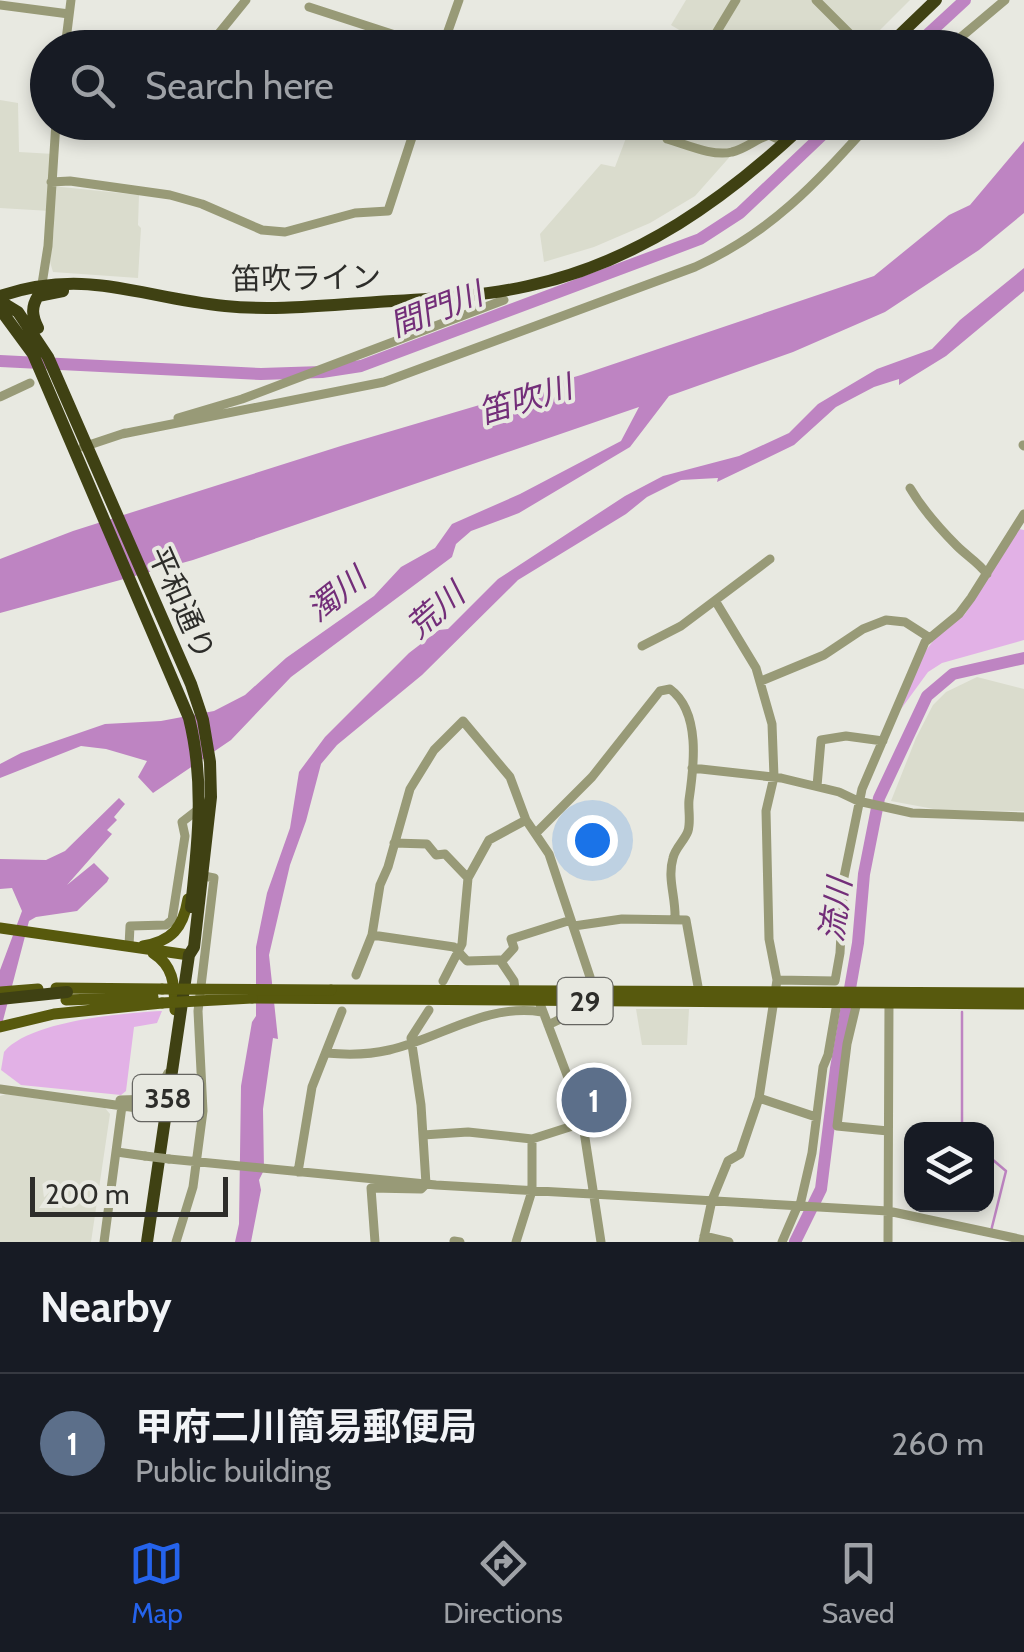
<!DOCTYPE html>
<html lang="en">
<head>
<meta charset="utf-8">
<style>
	:root { --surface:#171b24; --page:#20242c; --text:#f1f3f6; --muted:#9ea1a6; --line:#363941; --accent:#2563eb }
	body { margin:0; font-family:Cabin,"Noto Sans JP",sans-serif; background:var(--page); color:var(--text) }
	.controls { position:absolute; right:30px; bottom:30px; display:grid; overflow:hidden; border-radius:20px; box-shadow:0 5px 15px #0003 }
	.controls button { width:90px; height:90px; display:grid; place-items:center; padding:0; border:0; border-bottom:2px solid var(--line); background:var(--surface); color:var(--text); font:50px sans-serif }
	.scale { position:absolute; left:30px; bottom:25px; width:198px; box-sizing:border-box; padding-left:10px; border:5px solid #2d2d2a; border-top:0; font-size:28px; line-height:35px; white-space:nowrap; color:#2d2d2a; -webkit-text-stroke:8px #e8e9e1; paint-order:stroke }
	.you { position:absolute; left:592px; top:840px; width:35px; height:35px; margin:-25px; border:8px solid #fff; border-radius:50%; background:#1a73e8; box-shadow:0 0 0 15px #1a73e833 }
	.badge { display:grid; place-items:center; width:65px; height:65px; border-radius:50%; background:var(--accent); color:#fff; font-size:32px; font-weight:700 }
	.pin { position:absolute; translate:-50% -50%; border:5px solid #fff; box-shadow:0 2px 10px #0006 }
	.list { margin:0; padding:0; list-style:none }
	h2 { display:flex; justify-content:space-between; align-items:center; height:130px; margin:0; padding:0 40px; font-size:42px }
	h2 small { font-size:32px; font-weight:400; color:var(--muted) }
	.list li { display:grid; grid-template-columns:65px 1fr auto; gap:30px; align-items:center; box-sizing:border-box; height:140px; padding:0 40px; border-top:2px solid var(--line) }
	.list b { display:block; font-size:38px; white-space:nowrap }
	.list p { margin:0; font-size:32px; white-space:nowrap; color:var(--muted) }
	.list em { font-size:32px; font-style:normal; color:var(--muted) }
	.icon { flex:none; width:55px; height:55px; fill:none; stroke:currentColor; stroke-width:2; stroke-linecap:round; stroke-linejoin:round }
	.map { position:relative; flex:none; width:1024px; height:1242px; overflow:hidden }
	.search { position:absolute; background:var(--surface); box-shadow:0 5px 15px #0003; left:30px; right:30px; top:30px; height:110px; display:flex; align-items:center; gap:25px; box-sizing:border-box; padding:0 35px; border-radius:55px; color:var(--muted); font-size:38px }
	.sheet { height:270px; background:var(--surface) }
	nav { display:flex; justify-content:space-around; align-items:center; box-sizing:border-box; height:140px; border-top:2px solid var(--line); background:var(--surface); font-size:28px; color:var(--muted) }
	nav a { display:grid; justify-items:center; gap:5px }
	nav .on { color:var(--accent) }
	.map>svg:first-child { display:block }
</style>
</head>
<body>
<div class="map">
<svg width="1024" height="1242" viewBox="0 0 1024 1242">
	<rect width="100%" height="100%" fill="#e8e9e1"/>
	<path fill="#dadccd" d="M686,0H910L863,47H707L671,25Z
		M0,100L18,103L19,152L54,154L52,186L139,195L138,225L141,228L138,278L53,272L50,262L54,229L52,188L50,211L0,208Z
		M674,123H783L769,135L734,152L695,196L650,223L594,247L544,262L540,234L601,164L615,167L631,125L666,139Z
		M977,677L1024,689V811L939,810L891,801L916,738L933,705L946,692Z
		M636,1009H689L687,1045H642Z
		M6,1094L105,1108L110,1114L91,1242H0V1096Z"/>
	<path fill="#e2b1e6" d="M1019,529L1024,530V640L942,663L928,672L901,709L923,654L937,636L965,614Z
		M162,1011L157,1023L134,1027L126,1091L121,1095L21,1085L1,1070L4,1052C29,1021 122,1013 162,1011Z"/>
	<path fill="#be84c2" d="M1024,141V213L979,250L885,312L793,352L669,396L630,447L519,513L471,531L456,544L452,557L291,677L231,740L153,793L138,777L147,761L106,749L81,746L0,778V764L21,753L105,724L161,721L214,711L245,695L286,658L374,596L401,567L435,548L452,524L520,494L621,441L639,407L193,560L0,613V559L73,531L344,445L581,375L874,276L949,215L970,205Z
		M1024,268V291L946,356L899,385V379L874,387L836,407L794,445L717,482L718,478L681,480L647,497L626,514L518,580L422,675L337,745L321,764L306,821L290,865L269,955L278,1039L273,1038L263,1109L264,1170L259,1180L261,1190L251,1242H235L239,1224L241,1086L252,1022L256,1016V947L267,893L290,828L299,772L325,737L409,653L439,630L448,629L498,579L625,496L663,476L739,456L789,433L818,404L877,369L932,349L960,320Z
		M119,798L125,804L114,817L117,820L107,830L112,834L67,885L94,863L109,878L107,882L77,911L36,917L29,921L0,1032V970L22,911L12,888L0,889V859L46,860L65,851Z"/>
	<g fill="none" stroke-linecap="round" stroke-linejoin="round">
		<path stroke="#be84c2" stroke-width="2.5" d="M962,1130V1012
			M986,1154L1006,1171L991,1231"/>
		<path stroke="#be84c2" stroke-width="12" d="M913,48L965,0
			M0,361L261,374L322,372L361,366L700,239L740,213L836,122
			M795,1242L821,1189L836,1068L858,943L864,874L879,798L927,696L953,674L1024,658"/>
		<path stroke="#989a77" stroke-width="9" d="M816,0L864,48
			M0,5L69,14
			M309,7L435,48
			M65,48L71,0
			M207,48L246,0
			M442,48L459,0
			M707,48L736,0
			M948,48L1005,0
			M674,122L667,139C685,144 713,157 732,152C745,149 756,139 769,135L786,143
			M51,182L70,181L170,195L202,204L262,230L285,232L355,213L388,211L417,122
			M42,284L48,246L56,122
			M0,397L30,383
			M178,418L242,399L504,300
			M122,434L384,382L695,267C772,232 815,184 871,122
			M1023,445L1024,446
			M83,447L125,433
			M910,488C923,510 939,528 957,546C967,556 978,562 987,574
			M642,646L681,626L770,559
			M761,681L824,655L863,629L886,620L905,622L930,638
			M692,768L781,778L839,792L858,801L912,813L1024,817
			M817,786L821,740L846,736L883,741
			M536,833L592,777L660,691L670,689C701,712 694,766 689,800C688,809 691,821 688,831C685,840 675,848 673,858C667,879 676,897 675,919
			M394,843L427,844L436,855L445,854L468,878
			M574,926L622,919L686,920L699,992
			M372,935L454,947L467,961L500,960L514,981L515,990
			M129,946L130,926L166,925L172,920L185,836L182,822L200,808
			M502,961L514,948L511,939L571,920
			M356,975L372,935L380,885L388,867L410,789L434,750L463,721L510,777L526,820L549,854L590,977C592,1006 571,1014 548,1025
			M777,980L835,981L840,953L844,877L862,789L925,642L959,614L971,598L1024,514
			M443,981L462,944L468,878L489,840L526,820
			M539,1001L581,1112L601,1242
			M857,1002L847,1044L837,1126L888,1131
			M326,1053C348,1055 368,1055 389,1050C442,1038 485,1003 542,1012
			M0,1089L166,1112
			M759,1098L816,1117
			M120,1100L154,1099L168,1073
			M423,1135L468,1132L532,1139L582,1123
			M117,1152L145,1156
			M169,1159L436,1185L888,1211L1024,1240
			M298,1172L312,1087L342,1011
			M800,1205L812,1153L823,1067L828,1055L838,997
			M704,1236L729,1242
			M454,1241L460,1242
			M104,1242L122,1106
			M176,1242L193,1187L203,1111L198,1011L214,878L204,876
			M375,1242L371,1188L421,1189L426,1184L421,1105L411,1038L429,1010
			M516,1242L532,1191V1139
			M703,1242L712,1200L728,1161L740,1154L759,1098L777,980L769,939L766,811L774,777L772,724L756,668L716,602
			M782,1242L798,1205
			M888,1242L889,1000"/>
		<path stroke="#57590d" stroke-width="11" d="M0,928L189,955
			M143,946C172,941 183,928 188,899
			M153,953C175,967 174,986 175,1010
			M56,988L162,989
			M331,990L1024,993
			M0,992L38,989
			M252,998L1024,1004
			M66,1000L153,997
			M0,1027L54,1014L162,1003"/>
		<path stroke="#3f4113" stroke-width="12" d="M886,48L936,0
			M0,296C89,267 139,298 225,306C275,311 326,305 377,302C427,299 479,297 528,286C637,263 727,198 807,122
			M0,301L18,312L48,357L191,684L203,720L210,762L211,797L194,947L189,955L147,1242
			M0,309L33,354L189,718C205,782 198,842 191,907
			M38,328C32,316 31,307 38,296L63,291
			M0,999L67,992"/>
		<path stroke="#989a77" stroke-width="9" d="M145,1156L169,1159"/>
		<path stroke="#57590d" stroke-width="11" d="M162,989L331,990
			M162,1003L252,998"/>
	</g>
	<g text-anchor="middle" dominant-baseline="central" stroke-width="8" stroke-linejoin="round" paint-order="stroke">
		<g fill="#e8e9e1" stroke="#656561" stroke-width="2.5">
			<rect x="557.5" y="978" width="55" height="46" rx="8"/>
			<rect x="133" y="1075" width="70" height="46" rx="8"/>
		</g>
		<g font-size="28" font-weight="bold" fill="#2d2d2a">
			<text x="585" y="1001">29</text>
			<text x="168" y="1098">358</text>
		</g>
		<g font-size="30" fill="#2d2d2a" stroke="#e8e9e1">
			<text transform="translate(306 278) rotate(-1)">笛吹ライン</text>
			<text transform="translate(182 603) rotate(66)">平和通り</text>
		</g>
		<g font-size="32" font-style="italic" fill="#732e79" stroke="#e8e9e1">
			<text transform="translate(436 309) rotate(-21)">間門川</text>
			<text transform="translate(525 399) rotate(-17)">笛吹川</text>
			<text transform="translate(336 594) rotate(-38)">濁川</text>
			<text transform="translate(435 610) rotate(-41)">荒川</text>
			<text transform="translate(835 910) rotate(-82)">流川</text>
		</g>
	</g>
</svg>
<div class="controls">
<button><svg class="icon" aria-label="layers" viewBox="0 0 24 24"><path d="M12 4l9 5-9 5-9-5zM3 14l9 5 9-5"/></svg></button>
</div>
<div class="scale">200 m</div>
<div class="you"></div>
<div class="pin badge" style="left:594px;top:1100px;background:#5c6f8a">1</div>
<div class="search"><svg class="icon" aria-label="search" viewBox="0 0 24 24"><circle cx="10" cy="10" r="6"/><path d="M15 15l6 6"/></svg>Search here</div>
</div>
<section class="sheet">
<h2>Nearby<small></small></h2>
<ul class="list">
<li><span class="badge" style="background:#5c6f8a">1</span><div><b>甲府二川簡易郵便局</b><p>Public building</p></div><em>260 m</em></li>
</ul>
</section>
<nav>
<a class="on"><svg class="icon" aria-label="map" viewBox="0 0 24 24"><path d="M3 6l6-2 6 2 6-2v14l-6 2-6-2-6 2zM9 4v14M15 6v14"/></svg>Map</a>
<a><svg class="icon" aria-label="directions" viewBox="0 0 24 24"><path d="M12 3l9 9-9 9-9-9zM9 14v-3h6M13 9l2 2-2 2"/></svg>Directions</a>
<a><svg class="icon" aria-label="saved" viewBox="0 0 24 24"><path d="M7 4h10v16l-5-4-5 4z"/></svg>Saved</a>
</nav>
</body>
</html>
